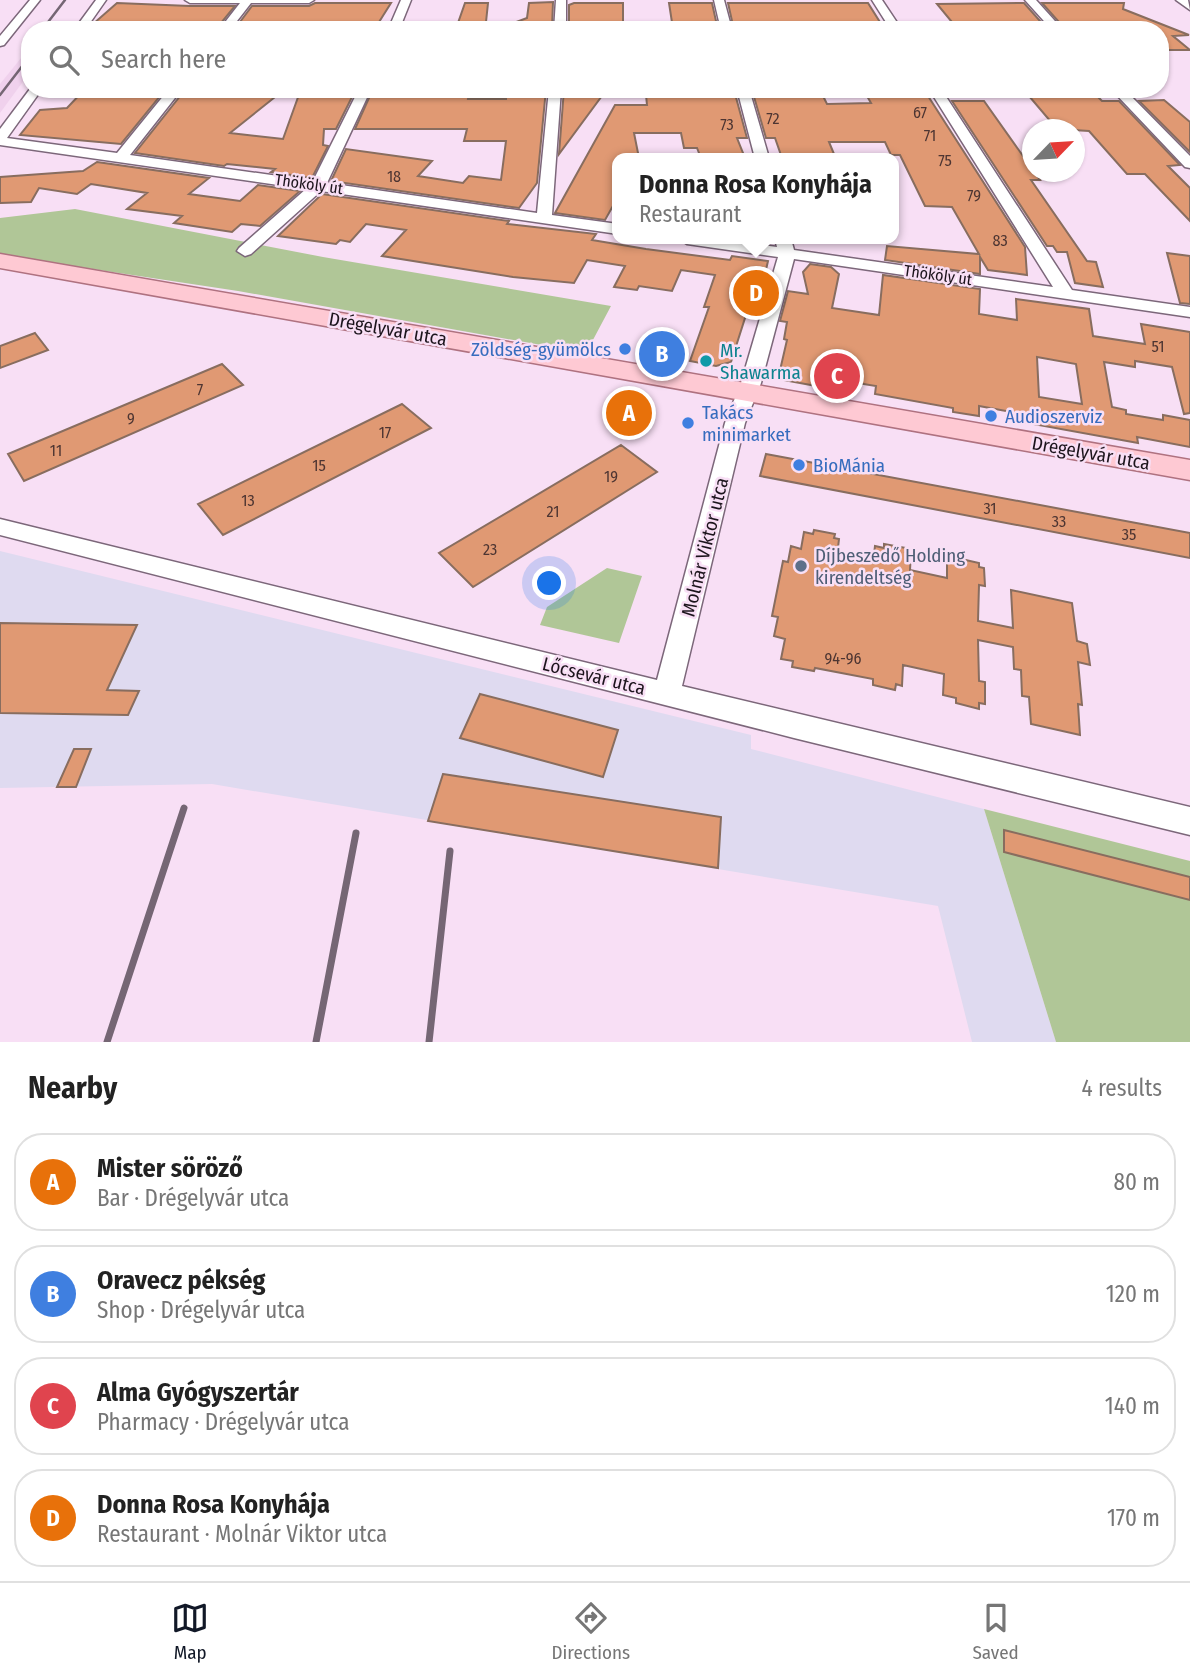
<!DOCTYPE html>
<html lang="en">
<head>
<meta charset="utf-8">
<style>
	:root { --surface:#fff; --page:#f2f2f2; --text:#222; --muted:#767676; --line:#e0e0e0; --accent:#111827 }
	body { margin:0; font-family:"Fira Sans Condensed",sans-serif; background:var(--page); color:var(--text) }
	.compass { position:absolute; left:1022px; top:119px; width:63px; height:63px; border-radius:50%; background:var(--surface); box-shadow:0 2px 5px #0004; rotate:65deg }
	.you { position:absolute; left:550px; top:584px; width:24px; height:24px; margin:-18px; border:5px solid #fff; border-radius:50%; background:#1a73e8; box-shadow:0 0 0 10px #1a73e833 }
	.badge { display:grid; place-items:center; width:46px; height:46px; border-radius:50%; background:var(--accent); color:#fff; font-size:23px; font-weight:700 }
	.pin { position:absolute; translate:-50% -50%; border:4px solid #fff; box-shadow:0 2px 7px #0006 }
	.popup { position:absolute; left:612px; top:153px; width:287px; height:91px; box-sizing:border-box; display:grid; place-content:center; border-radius:14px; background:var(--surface); filter:drop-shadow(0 2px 5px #0005); font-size:23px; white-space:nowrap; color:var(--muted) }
	.popup b { font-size:26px; color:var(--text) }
	.popup::after { content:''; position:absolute; left:50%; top:100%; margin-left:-14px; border:14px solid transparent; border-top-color:var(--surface) }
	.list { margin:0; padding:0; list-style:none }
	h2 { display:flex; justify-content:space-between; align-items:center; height:91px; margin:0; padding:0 28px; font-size:30px }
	h2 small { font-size:23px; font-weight:400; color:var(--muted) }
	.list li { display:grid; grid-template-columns:46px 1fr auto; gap:21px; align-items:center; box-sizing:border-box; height:98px; margin:0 14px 14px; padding:0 14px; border:2px solid var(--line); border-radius:28px }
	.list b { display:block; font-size:26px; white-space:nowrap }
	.list p { margin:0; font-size:23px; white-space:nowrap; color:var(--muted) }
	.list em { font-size:23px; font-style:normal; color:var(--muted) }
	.icon { flex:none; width:38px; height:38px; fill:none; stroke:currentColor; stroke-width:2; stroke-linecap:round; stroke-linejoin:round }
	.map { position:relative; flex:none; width:1190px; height:1042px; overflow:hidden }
	.search { position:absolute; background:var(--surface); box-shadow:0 2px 5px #0004; left:21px; right:21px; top:21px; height:77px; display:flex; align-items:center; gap:18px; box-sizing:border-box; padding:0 24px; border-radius:28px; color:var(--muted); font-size:26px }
	.sheet { height:539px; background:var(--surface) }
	nav { display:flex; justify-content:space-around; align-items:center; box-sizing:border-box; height:98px; border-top:2px solid var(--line); background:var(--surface); font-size:19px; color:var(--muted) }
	nav a { display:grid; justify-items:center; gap:4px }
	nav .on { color:var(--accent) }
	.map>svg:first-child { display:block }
</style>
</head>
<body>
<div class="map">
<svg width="1190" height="1042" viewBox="0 0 1190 1042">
	<rect width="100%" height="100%" fill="#f8dff5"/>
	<path fill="#f0d1ed" d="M30,47V72L0,113V84Z"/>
	<path fill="#dfdaf0" d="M0,551L751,735V749L984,809L1056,1042H972L938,906L212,784L0,788Z"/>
	<path fill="#b0c697" d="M75,209L323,257L611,306L586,353L238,291L0,255V218Z
		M607,568L642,576L619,643L540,625L547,607Z
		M984,809L1190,861V1042H1056Z"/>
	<path fill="#e09973" stroke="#886d5f" stroke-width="2" fill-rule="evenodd" d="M553,2L552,27H511V24L527,18L529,3Z
		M117,3L190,6H235L217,28H201L204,25H146L139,30H97L101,23L93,24Z
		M315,3H391L374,30H234L252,6H309Z
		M465,3H488L486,22L458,23Z
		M574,3H623V27H616V30L569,27V5Z
		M669,3H712L718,30L673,29Z
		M728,3H868L883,27L818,23L820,27L734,30Z
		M1024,3L1048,30L956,27L937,4Z
		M1042,3H1124L1123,9L1189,35L1173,36L1190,50H1160V30H1066Z
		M85,89H107L103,94L161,95L121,144L20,135L40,110L67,108Z
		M254,89H285L230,133L283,139L301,89H356L336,129H324L323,145L328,146L312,178L271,172L275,169L227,164L224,166L135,153L181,95L252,93Z
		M373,89H470L468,99H506V89H546L537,183L519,208L331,181L346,149L432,161L418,176L463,183L469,176L501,180L506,141H464L467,129H355Z
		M564,89H607L559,154Z
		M703,89L734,90L747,138H737L745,158H701L697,148H684L681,133H634L639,158H617L618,197L605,220L555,213L615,105H647L646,95L704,93Z
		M802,89L821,92L827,104L871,103L867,96H928L1025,247L1027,275L988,270L980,257V274L885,260L887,246L979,254L952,207L925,206L900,155H891L885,142H829L834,154H825L826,158H782L775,138H766L752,90Z
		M1023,89H1090L1102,101H1119L1180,165L1168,166L1190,188V221L1145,174H1127L1089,131L1057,129Z
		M1164,100L1190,122V152L1139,101Z
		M952,101H984L1040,180H1031L1087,261L1096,262L1103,287L1075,283L1067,252H1057L1053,246H1047Z
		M97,162L209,178L189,194L240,201L258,185L300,191L260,226L241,224L232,232L174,223L182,216L127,209L147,193L91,184L77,194L39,188L31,202L0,203V177L83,171Z
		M322,194L509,221L507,224L596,234L592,240L646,249L730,260L732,256L768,261L762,287L766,288L758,317L746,315L731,362L716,366L690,361L709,307H704L715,275L681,270L672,291L639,286L637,290L614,287L625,266L587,260L574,283L513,277L382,256L406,230L366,224L350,242L340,240L336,244L278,236Z
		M1167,253L1190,256V304L1180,303Z
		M810,264L831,267L839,274L832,308L879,315L883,275L980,289L979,314L1017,320L1016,299L1089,309L1093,336L1145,344L1141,324L1190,332V413L1184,414L1172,367L1135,361V367L1104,362L1112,407L1126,410V414L1163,420V415L1190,420V447L1137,437L1138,443L1022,422V414L979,406V416L953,412V408L875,394L876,386L839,380L838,390L778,379L787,340L784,339L787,322L780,321L788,291L808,294L803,272ZM1037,357L1076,364L1082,404L1039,397Z
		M35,333L48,350L0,368V346Z
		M222,364L243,385L24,481L8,454Z
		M402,404L431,428L223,535L198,504Z
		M621,445L657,472L473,587L439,553Z
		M766,454L1190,533V558L760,476Z
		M814,530L835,534L834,538L839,539L837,556L873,563L875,546L884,548V544L906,548L905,552L911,553L910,570L947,578V560L957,562V558L979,563V567L984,568L985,586L979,585L978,621L1013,628L1011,590L1072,603L1077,641L1087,644L1090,665L1078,662L1082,705L1078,704L1080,735L1031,724L1029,697L1022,696L1021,670L1014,669L1013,647L978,640L979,681L985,682V704L979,703V709L956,703V698L943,695L944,674L903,665L902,686L896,684L895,690L873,685V679L815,668L814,671L792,667L793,661L781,659L785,639L774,636L778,617L772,616L783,561L788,562L791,546L801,549L804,532L813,534Z
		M0,623L137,625L107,690L139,691L128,715L0,713Z
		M480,694L618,730L603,777L460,738Z
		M74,749H91L76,787H57Z
		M443,774L721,817L718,868L428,821Z
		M1004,830L1190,877V900L1004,852Z"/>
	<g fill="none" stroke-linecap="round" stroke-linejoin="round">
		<defs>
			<path id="minor" d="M30,0H40L4,45L0,46V36Z
				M96,0H106L85,30H74Z
				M185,0H314L309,3H251L230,30H219L240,3H190Z
				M401,0H411L399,30H388Z
				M556,0H566V30H554Z
				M714,0H724L732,30H721Z
				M872,0H882L902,30H891Z
				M1025,0H1036L1063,30H1052Z
				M1176,0H1188L1190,10Z
				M30,89H42L7,138L117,153L169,89H182L130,155L313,181L359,89H371L327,183L537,213L549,89H561L552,215L618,224V234L321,191L251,254L245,256L237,251L239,248L306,189L0,145V129Z
				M737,89H749L769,158H755Z
				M929,89H941L1072,290L1190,307V317L794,259L761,383L745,423L682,686L1190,807V835L794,738L0,535V519L657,680L725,423L741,383L778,257L687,244L679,239H719L777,247L775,239H791L794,250L1053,287Z
				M1111,89H1124L1190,156V168L1185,167Z"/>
			<path id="major" d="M0,254L1190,460V480L0,268Z"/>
		</defs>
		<use href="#minor" stroke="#7c677a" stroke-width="3"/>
		<use href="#major" stroke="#af7280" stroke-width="3"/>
		<use href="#minor" fill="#fff" fill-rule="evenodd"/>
		<use href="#major" fill="#fec9d3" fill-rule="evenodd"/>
		<path stroke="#756674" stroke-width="2.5" d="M42,30L65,0
			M0,95L30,56"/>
		<path stroke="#756674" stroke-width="7" d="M107,1042L184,808
			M316,1042L356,833
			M429,1042L450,851"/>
	</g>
	<g fill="#3f7fe0" stroke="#f8dff5" stroke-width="2.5">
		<circle cx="625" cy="349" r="7"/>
		<circle cx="991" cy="416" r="7"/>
		<circle cx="688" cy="423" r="7"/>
		<circle cx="799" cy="465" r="7"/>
	</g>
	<circle fill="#0f9aa8" stroke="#f8dff5" stroke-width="2.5" cx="706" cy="361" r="7"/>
	<circle fill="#5c6f8a" stroke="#f8dff5" stroke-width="2.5" cx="801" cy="566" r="7"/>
	<g text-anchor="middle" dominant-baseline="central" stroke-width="5" stroke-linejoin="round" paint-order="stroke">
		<g font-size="16" fill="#4d3532">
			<text x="920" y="112">67</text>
			<text x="773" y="118">72</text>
			<text x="727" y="124">73</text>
			<text x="930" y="135">71</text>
			<text x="945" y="160">75</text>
			<text x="394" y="176">18</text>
			<text x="974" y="195">79</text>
			<text x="1000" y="240">83</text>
			<text x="1158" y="346">51</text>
			<text x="200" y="389">7</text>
			<text x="131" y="418">9</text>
			<text x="385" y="432">17</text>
			<text x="56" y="450">11</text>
			<text x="319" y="465">15</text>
			<text x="611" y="476">19</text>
			<text x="248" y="500">13</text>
			<text x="990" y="508">31</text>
			<text x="553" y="511">21</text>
			<text x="1059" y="521">33</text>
			<text x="1129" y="534">35</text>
			<text x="490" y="549">23</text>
			<text x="843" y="658">94-96</text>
		</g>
		<g font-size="16" fill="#1c141c" stroke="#f8dff5">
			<text transform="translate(309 184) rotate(8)">Thököly út</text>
			<text transform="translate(938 275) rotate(8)">Thököly út</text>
		</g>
		<g font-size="19" fill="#1c141c" stroke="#f8dff5">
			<text transform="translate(388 329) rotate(10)">Drégelyvár utca</text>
			<text transform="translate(1091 453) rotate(10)">Drégelyvár utca</text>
			<text transform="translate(705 547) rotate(-76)">Molnár Viktor utca</text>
			<text transform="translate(594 676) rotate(14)">Lőcsevár utca</text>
		</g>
		<g font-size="19" fill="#366cbe" stroke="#f8dff5" text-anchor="start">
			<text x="611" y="349" text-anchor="end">Zöldség-gyümölcs</text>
			<text x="702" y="412">Takács<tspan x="702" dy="22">minimarket</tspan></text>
			<text x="1005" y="416">Audioszerviz</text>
			<text x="813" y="465">BioMánia</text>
		</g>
		<g font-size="19" fill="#0d838f" stroke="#f8dff5" text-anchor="start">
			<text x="720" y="350">Mr.<tspan x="720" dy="22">Shawarma</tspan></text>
		</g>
		<g font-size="19" fill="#4e5e75" stroke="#f8dff5" text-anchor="start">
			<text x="815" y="555">Díjbeszedő Holding<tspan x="815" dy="22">kirendeltség</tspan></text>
		</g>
	</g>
</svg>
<svg class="compass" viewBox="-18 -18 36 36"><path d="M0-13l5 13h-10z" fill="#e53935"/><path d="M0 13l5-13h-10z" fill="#767676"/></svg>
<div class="you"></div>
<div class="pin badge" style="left:629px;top:413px;background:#e8710a">A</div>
<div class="pin badge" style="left:662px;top:354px;background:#3f7fe0">B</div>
<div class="pin badge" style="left:837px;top:376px;background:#e0444e">C</div>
<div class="pin badge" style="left:756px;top:293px;background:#e8710a">D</div>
<div class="popup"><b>Donna Rosa Konyhája</b>Restaurant</div>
<div class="search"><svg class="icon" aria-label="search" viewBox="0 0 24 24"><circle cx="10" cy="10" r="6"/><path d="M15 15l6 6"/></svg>Search here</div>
</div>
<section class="sheet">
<h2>Nearby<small>4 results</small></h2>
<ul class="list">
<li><span class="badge" style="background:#e8710a">A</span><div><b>Mister söröző</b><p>Bar · Drégelyvár utca</p></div><em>80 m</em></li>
<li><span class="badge" style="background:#3f7fe0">B</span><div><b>Oravecz pékség</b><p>Shop · Drégelyvár utca</p></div><em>120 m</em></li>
<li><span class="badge" style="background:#e0444e">C</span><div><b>Alma Gyógyszertár</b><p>Pharmacy · Drégelyvár utca</p></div><em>140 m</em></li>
<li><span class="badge" style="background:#e8710a">D</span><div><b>Donna Rosa Konyhája</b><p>Restaurant · Molnár Viktor utca</p></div><em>170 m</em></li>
</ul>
</section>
<nav>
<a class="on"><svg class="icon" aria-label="map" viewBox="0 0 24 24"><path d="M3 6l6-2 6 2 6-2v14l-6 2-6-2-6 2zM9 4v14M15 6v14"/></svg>Map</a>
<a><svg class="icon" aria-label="directions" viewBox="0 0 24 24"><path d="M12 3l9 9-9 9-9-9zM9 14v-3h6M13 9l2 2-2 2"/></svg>Directions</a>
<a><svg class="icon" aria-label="saved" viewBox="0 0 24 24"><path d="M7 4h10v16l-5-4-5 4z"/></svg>Saved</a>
</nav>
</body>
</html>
